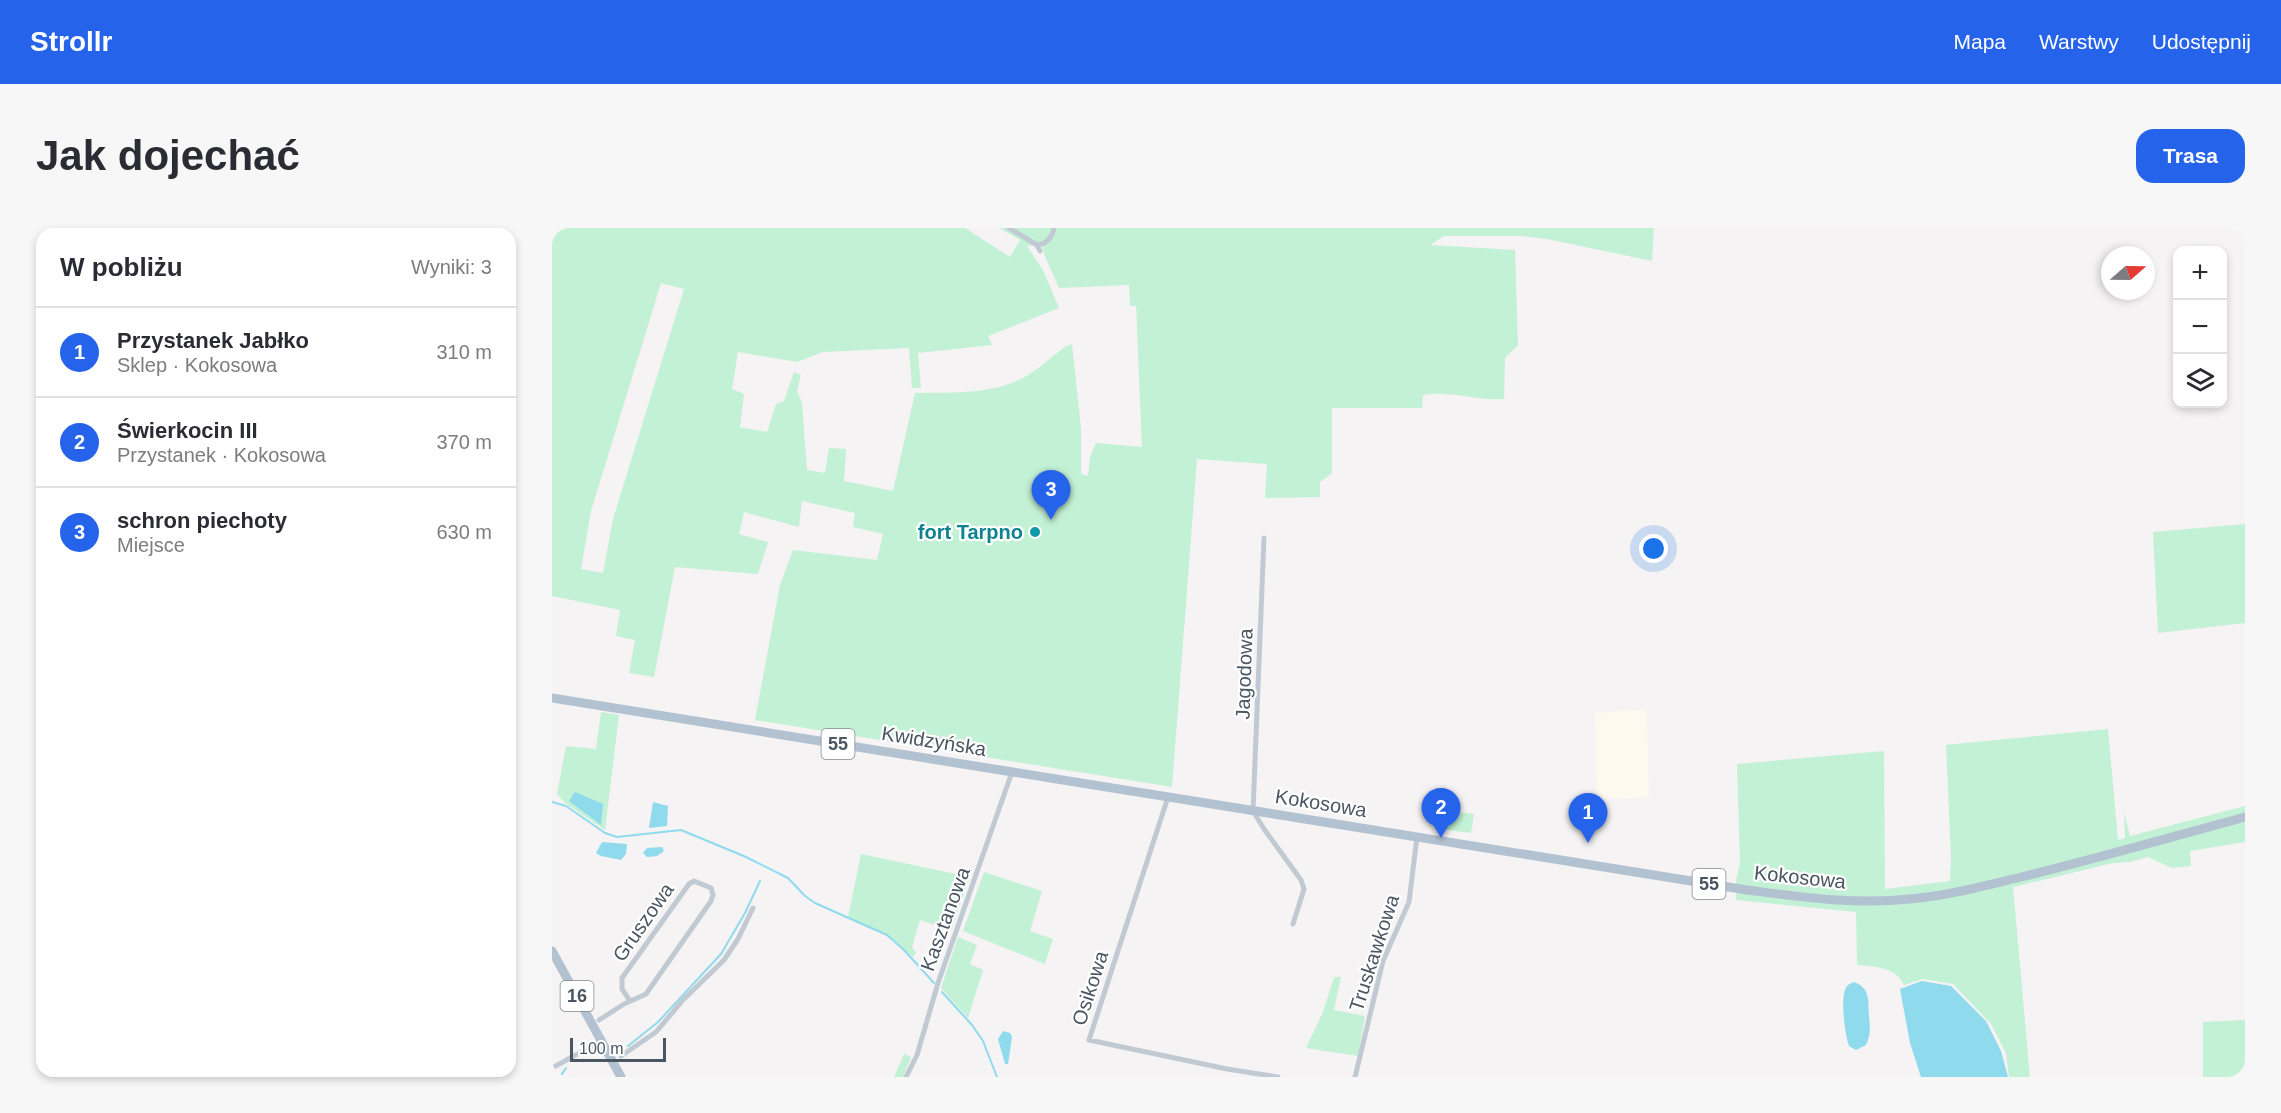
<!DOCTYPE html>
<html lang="pl">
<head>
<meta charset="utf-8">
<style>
	:root { --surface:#fff; --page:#f7f7f7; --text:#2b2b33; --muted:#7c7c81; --line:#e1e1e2; --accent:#2563eb }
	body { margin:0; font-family:Helvetica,sans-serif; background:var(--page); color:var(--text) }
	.controls { position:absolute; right:18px; top:18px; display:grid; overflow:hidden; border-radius:12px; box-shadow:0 3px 9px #0003 }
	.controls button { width:54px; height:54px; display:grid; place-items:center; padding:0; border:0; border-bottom:2px solid var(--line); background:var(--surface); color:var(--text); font:30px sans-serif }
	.compass { position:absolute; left:1549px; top:18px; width:54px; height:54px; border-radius:50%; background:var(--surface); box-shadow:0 3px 9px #0003; rotate:70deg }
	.scale { position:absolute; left:18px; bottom:15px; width:96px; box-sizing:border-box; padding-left:6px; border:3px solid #4a5661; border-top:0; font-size:16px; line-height:21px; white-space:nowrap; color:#4a5661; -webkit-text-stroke:4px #fff; paint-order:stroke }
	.you { position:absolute; left:1102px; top:321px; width:21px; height:21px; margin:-15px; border:4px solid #fff; border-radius:50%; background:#1a73e8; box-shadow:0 0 0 9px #1a73e833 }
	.badge { display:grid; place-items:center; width:39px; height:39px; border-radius:50%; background:var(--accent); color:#fff; font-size:20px; font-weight:700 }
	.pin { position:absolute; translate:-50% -50px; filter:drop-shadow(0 2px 3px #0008) }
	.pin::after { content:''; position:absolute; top:32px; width:21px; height:18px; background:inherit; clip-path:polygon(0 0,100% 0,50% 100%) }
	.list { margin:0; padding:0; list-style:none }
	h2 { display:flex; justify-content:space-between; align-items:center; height:78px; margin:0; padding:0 24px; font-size:26px }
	h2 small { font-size:20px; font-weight:400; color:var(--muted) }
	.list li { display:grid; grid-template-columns:39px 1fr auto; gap:18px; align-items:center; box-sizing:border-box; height:90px; padding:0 24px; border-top:2px solid var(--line) }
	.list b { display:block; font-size:22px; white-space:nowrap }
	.list p { margin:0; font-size:20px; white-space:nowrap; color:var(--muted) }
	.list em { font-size:20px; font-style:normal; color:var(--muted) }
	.icon { flex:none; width:33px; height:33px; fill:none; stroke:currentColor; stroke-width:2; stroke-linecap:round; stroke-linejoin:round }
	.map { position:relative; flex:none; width:1693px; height:849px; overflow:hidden; border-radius:18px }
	header { display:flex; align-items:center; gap:36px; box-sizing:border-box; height:84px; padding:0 30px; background:var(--accent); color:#fff }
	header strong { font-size:28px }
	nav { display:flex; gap:33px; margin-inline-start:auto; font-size:21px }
	.intro { display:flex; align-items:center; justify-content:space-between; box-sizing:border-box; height:144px; padding:0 36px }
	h1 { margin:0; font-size:42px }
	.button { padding:15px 27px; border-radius:18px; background:var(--accent); color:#fff; font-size:21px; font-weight:700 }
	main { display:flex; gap:36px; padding:0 36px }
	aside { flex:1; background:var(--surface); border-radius:18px; box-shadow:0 3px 9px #0003 }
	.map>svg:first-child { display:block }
</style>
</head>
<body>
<header>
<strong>Strollr</strong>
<nav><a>Mapa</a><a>Warstwy</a><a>Udostępnij</a></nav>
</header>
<div class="intro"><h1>Jak dojechać</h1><a class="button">Trasa</a></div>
<main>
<aside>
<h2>W pobliżu<small>Wyniki: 3</small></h2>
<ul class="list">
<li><span class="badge">1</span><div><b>Przystanek Jabłko</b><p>Sklep · Kokosowa</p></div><em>310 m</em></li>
<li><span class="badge">2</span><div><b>Świerkocin III</b><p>Przystanek · Kokosowa</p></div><em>370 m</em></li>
<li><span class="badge">3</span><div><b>schron piechoty</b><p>Miejsce</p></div><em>630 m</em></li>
</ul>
</aside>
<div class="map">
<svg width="1693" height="849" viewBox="0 0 1693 849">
	<rect width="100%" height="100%" fill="#f5f3f3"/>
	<path fill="#fdf9ef" d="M1095,481L1097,569L1045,571L1043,485Z"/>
	<path fill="#c3f1d5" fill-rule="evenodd" d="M0,0H413L458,29L468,12L447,0H1102L1100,33L995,11L969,8H892L878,17L963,22L966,117L953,130L952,171C924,173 898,162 871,167L870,180H780V245L768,254V269L713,270L715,236L645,231L620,559L203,492L228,357L241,322L325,332L331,306L301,299L303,285L250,273L247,299L192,284L187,306L216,314L206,346L123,339L102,449L77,445L83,412L64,408L68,382L0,368ZM490,17L492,26L507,60L577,57L578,78H584L590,219L544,215L538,229L536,248L529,246V200L520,116L513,119C499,129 486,142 471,150C438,167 399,164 363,165L341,263L292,253L294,221L277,220L273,245L255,242L250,175L245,163L249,147L242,144L232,173L224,176L215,204L188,199L192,166L180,161L186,124L245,134L271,124L357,120L360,160H369L366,125L440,117L436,108L507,80L491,42L475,18ZM109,55L132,61L61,291L51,345L29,341L39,283Z
		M1693,296V395L1606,405L1601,304Z
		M49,484L67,487L53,602L13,575L5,566L14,518L44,521Z
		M1556,501L1566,612L1573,610L1572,584L1578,608L1693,578V614L1638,623L1639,638L1620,640L1596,629L1578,634L1561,635L1461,659L1478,849H1457L1454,825L1439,796L1401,756L1371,751L1352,757C1344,739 1322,738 1305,737L1304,684L1184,672V652L1188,636L1185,536L1332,523L1333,661L1398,653L1399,631L1394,517Z
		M884,581L922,586L919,605L882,600Z
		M309,626L418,649L399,702L368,692L360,719L364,725L361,729L335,707L296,689Z
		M432,644L490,663L478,703L501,711L493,736L411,703Z
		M406,709L425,717L418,736L431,742L416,790L389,760Z
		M782,749H789L782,782L813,788L806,828L754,820L771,784Z
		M1693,792V849H1651V794Z
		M352,826L359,829L351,849H342Z"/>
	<path fill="#90daee" d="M23,564L51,576L49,597L17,573Z
		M101,574L116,578L115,598L97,600Z
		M50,614L75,616L74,626L69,632L49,628L44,625Z
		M110,619L112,623L105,628L95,629L91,625L95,620Z
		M1370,753L1399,758L1434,793L1449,823L1456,849H1369L1358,815L1348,761Z
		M1302,754C1319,760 1316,774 1317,788C1318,800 1319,806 1314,817L1304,822L1297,818C1293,807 1288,769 1294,760C1296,756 1298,756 1302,754Z
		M451,803L458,805L460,809L456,836H453L446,811Z"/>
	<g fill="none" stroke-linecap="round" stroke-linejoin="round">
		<path stroke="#90daee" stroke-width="2" d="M0,574L14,578L53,605L65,609L129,602L194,629L236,650L253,668L263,675L335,707L352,722L382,755
			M390,764L420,797L431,813L445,849
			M76,818L106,794L169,726L193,685L208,653
			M8,849L14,840"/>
		<path stroke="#c1cad2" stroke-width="5" d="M457,0L485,17L488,23
			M485,17C495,16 500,9 502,0
			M712,310L701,583L712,601L749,652L752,661L741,696
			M616,569L537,812L675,841L726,849
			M47,792L72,776L94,766L159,673L161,667L159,660L142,653L137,656L70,750V761L78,773
			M69,828L104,804L131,772L172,732L186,711L201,680
			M0,840L49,813
			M354,849L365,827L386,755L460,544
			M803,849L831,733L857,674L865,609"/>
		<path stroke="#b3c2d1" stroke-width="9" d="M0,470L1195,662C1249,669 1303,677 1358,671C1395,668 1432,658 1469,649C1544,631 1619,609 1693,589
			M0,723L69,849"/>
	</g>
	<circle fill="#0f9aa8" stroke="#fff" stroke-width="2" cx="483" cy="304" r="6"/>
	<g text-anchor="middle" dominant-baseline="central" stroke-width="4.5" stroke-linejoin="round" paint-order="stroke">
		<g fill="#fff" stroke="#808990" stroke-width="1.5">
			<rect x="269.5" y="501" width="33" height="30" rx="4.5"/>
			<rect x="1140.5" y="641" width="33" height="30" rx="4.5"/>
			<rect x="8.5" y="753" width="33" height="30" rx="4.5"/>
		</g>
		<g font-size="18" font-weight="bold" fill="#4a5661">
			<text x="286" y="516">55</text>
			<text x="1157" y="656">55</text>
			<text x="25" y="768">16</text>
		</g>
		<g font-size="20" font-weight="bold" fill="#0d838f" stroke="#fff" text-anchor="end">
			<text x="471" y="304">fort Tarpno</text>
		</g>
		<g font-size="20" fill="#4a5661" stroke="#fff">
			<text transform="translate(692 446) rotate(-88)">Jagodowa</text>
			<text transform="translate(382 513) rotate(9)">Kwidzyńska</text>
			<text transform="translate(769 575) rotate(9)">Kokosowa</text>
			<text transform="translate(1248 649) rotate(6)">Kokosowa</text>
			<text transform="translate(393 691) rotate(-70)">Kasztanowa</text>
			<text transform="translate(91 694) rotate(-55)">Gruszowa</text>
			<text transform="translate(822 725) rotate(-72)">Truskawkowa</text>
			<text transform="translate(538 760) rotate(-72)">Osikowa</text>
		</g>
	</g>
</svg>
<div class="controls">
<button>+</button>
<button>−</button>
<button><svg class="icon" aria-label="layers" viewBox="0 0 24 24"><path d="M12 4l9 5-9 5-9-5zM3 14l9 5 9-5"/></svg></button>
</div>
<svg class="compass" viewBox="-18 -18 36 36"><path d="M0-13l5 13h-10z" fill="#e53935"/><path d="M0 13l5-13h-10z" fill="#7c7c81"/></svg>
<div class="scale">100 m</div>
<div class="you"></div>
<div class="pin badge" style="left:1036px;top:615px">1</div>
<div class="pin badge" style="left:889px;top:610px">2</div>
<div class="pin badge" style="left:499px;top:292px">3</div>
</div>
</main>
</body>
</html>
